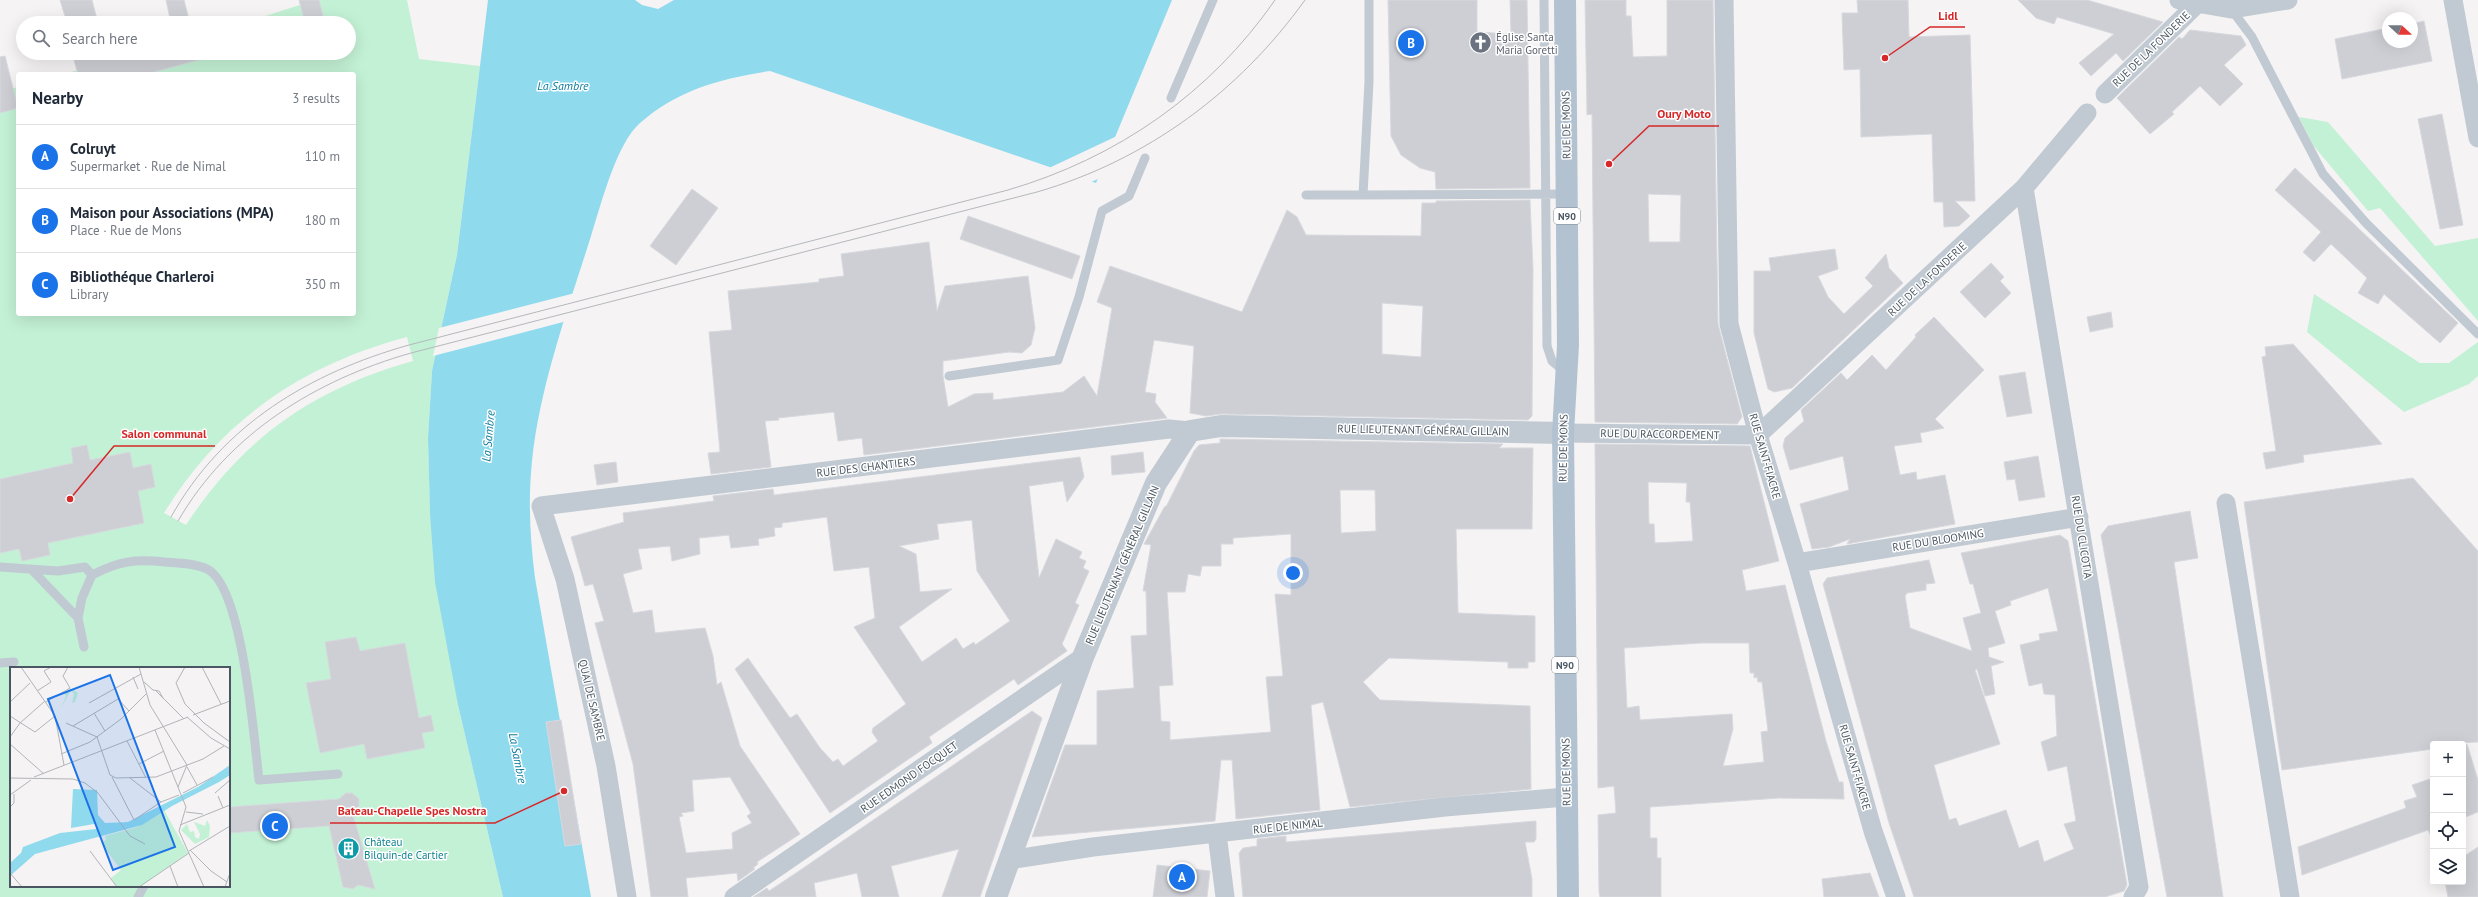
<!DOCTYPE html>
<html lang="en">
<head>
<meta charset="utf-8">
<style>
	:root { --surface:#fff; --page:#f6f6f7; --text:#1f2937; --muted:#747a83; --line:#e0e1e3; --accent:#1a73e8 }
	body { margin:0; font-family:"PT Sans",sans-serif; background:var(--page); color:var(--text) }
	.controls { position:absolute; right:12px; bottom:12px; display:grid; overflow:hidden; border-radius:4px; box-shadow:0 4px 16px #0002 }
	.controls button { width:36px; height:36px; display:grid; place-items:center; padding:0; border:0; border-bottom:1px solid var(--line); background:var(--surface); color:var(--text); font:20px sans-serif }
	.compass { position:absolute; left:2382px; top:12px; width:36px; height:36px; border-radius:50%; background:var(--surface); box-shadow:0 4px 16px #0002; rotate:111deg }
	.you { position:absolute; left:1293px; top:573px; width:14px; height:14px; margin:-10px; border:3px solid #fff; border-radius:50%; background:#1a73e8; box-shadow:0 0 0 6px #1a73e833 }
	.badge { display:grid; place-items:center; width:26px; height:26px; border-radius:50%; background:var(--accent); color:#fff; font-size:13px; font-weight:700 }
	.pin { position:absolute; translate:-50% -50%; border:2px solid #fff; box-shadow:0 1px 4px #0006 }
	.list { margin:0; padding:0; list-style:none }
	h2 { display:flex; justify-content:space-between; align-items:center; height:52px; margin:0; padding:0 16px; font-size:17px }
	h2 small { font-size:13px; font-weight:400; color:var(--muted) }
	.list li { display:grid; grid-template-columns:26px 1fr auto; gap:12px; align-items:center; box-sizing:border-box; height:64px; padding:0 16px; border-top:1px solid var(--line) }
	.list b { display:block; font-size:15px; white-space:nowrap }
	.list p { margin:0; font-size:13px; white-space:nowrap; color:var(--muted) }
	.list em { font-size:13px; font-style:normal; color:var(--muted) }
	.icon { flex:none; width:22px; height:22px; fill:none; stroke:currentColor; stroke-width:2; stroke-linecap:round; stroke-linejoin:round }
	.map { position:relative; flex:none; width:2478px; height:897px; overflow:hidden }
	.search { position:absolute; background:var(--surface); box-shadow:0 4px 16px #0002; left:16px; top:16px; width:340px; height:44px; display:flex; align-items:center; gap:10px; box-sizing:border-box; padding:0 14px; border-radius:22px; color:var(--muted); font-size:15px }
	.panel { position:absolute; background:var(--surface); box-shadow:0 4px 16px #0002; left:16px; top:72px; width:340px; height:244px; border-radius:4px }
	.map>svg:first-child { display:block }
</style>
</head>
<body>
<div class="map">
<svg width="2478" height="897" viewBox="0 0 2478 897">
	<rect width="100%" height="100%" fill="#f5f3f3"/>
	<path fill="#c3f1d5" fill-rule="evenodd" d="M315,0H407L419,59L480,66L457,255L432,371L428,438L430,514L458,705L503,897H0V92L18,87V314H354V74H64L138,53H349V23H244ZM407,337L413,361C313,389 243,438 186,525L164,513C221,420 302,365 407,337ZM11,668H229V886H11Z
		M2299,117L2328,122L2435,246L2478,238V321L2380,208L2368,211L2313,145Z
		M2314,294L2420,363H2449L2478,342V376L2469,384L2404,412L2307,332Z"/>
	<path fill="#90daee" d="M488,0H635L642,5L658,9L674,0H1172L1096,183L770,71C722,78 677,90 640,123C616,144 601,205 591,236C568,309 540,385 532,461C528,500 530,539 535,578L591,897H503L458,705L435,582L430,514L428,438L432,371L457,255Z"/>
	<path fill="#f5f3f3" d="M1117,136L1100,178L1089,183L1049,168Z
		M575,293L567,321L433,356L439,328Z"/>
	<path fill="#cdcfd5" stroke="#d7d9de" fill-rule="evenodd" d="M60,0H92L98,23H67Z
		M166,0H184L190,23H171Z
		M299,0H319L325,23H305Z
		M1388,0H1477V32L1511,34L1510,0H1527L1530,188L1436,189L1435,172L1420,168L1401,155L1391,136Z
		M1585,0H1626V16H1631L1633,57L1667,56V0H1713L1718,324L1742,417L1737,424L1595,422L1592,114L1587,115ZM1648,194L1681,195L1680,242H1649Z
		M1857,0H1908L1909,37L1970,35L1975,201H1955L1970,216L1959,226L1944,227L1943,202H1934L1932,134L1861,137L1860,69L1844,70L1842,13H1858Z
		M2018,0H2087L2163,22L2123,61L2116,53L2091,76L2079,63L2114,34L2057,17L2054,24L2036,18Z
		M2424,21L2432,61L2342,79L2335,39L2388,28V42H2412V24Z
		M2190,30L2241,36L2246,45L2224,65L2243,84L2220,106L2200,86L2172,112L2174,114L2150,134L2117,98L2179,37L2182,39Z
		M72,53H205V58L147,74H78Z
		M5,56L18,108L0,113V57Z
		M2442,114L2463,225L2440,229L2418,119Z
		M2295,168L2458,323L2440,343L2384,294L2378,304L2358,293L2367,278L2331,244L2314,262L2303,252L2321,232L2275,190Z
		M692,189L718,208L676,265L650,246Z
		M1530,200L1533,269L1532,416L1528,420L1221,414L1206,416L1190,413L1194,346L1154,340L1145,392L1156,394L1155,402L1167,418L864,455L862,438L838,441L834,412L778,418L779,420L765,421L771,467L711,474L708,453L720,452L709,332L732,330L728,291L819,282V279L844,276L841,254L929,242L937,311L945,286L1028,276L1035,328L1031,345L1022,353L1009,352L943,361V376L948,407L974,394L993,393V400L1063,392L1084,376L1097,396L1112,308L1097,302L1110,266L1242,312L1287,210L1297,217L1306,235L1421,236L1422,203H1436V201ZM1382,303L1423,306L1421,357L1382,354Z
		M968,216L1080,256L1072,279L960,239Z
		M1835,249L1838,269L1818,276L1828,297L1844,314L1873,286L1865,278L1886,254L1889,268L1903,283L1792,388L1774,392L1768,389L1754,333V271H1771L1769,258Z
		M1991,263L2004,277L2000,281L2011,293L1985,318L1960,292Z
		M2111,312L2113,327L2090,332L2087,317Z
		M1934,317L1984,370L1935,419L1944,428L1920,433L1922,442L1894,446L1900,475L1916,472L1917,480L1945,475L1955,524L1847,544L1850,539L1829,547L1812,549L1800,504L1849,490L1843,456L1790,470L1783,446L1785,438L1804,421L1801,410L1841,373L1847,380L1872,355L1886,370L1916,337L1915,335Z
		M2293,344L2322,376L2382,444L2303,455L2304,462L2266,469L2263,453L2276,451L2262,357L2266,356L2265,347Z
		M2025,372L2032,413L2007,417L1999,376Z
		M1220,439L1503,444L1499,448H1533L1532,529H1456L1458,613L1535,616V662H1528V668H1508V662L1389,658L1363,682L1380,700L1530,706L1531,789L1350,807L1323,702L1311,705L1320,810L1236,819L1232,760H1221L1215,821L1032,837L1065,745H1097V691L1134,688L1131,636L1147,635L1146,591H1143L1151,545L1144,544L1165,506L1166,507L1194,451L1199,445L1220,443ZM1340,490H1375L1376,531L1341,533ZM1291,534V595L1275,594L1283,676L1266,677L1271,732L1170,740V722L1161,721L1159,686L1173,685L1167,592H1185L1188,574L1200,576L1202,566H1221V544H1233V538Z
		M1595,444L1750,446L1779,561L1742,570L1746,591L1785,585L1826,741L1839,782H1843L1844,799L1779,798L1650,807V838H1657V858H1661V897H1600L1599,892L1598,815L1616,813L1614,786L1598,788ZM1648,482L1687,483L1686,502H1690L1693,541L1655,543L1654,524H1649ZM1701,643H1749L1750,673H1754V678L1757,677L1758,682H1762L1768,731L1761,732L1764,762L1723,766L1733,729L1732,714L1640,720L1639,706L1627,708L1624,648Z
		M87,445L90,460L130,452L133,468L151,464L155,487L138,491L144,523L48,543L50,555L22,561L19,549L0,553V479L73,463L71,448Z
		M1143,452L1145,472L1112,475L1111,456Z
		M2038,456L2045,497L2019,501L2015,479L2007,480L2004,462Z
		M1080,457L1084,477L1067,502L1063,481L1029,486L1039,578L1056,539L1082,552L1079,558L1086,561L1083,568L1089,571L1075,603L1079,605L1062,644L1067,651L1018,685L1014,679L929,737L932,743L830,813L735,669L748,658L790,718L797,714L820,748L833,762L838,759L843,766L878,741L872,732L873,728L906,704L854,627L875,618L869,567L834,571L827,517L782,523V527L774,528L775,536L758,539L759,545L731,548L729,535L699,538L700,554L672,561L670,546L638,549L642,569L623,574L633,613L652,610L655,633L705,628L713,656L717,685L721,682L740,746L800,834L757,862L758,864L753,868L755,869L738,881L737,873L686,878L688,897H651L633,764L595,623L604,621L593,584L585,586L571,537L624,522L623,513L714,501L713,496L773,489L774,495ZM972,520L977,571L1010,621L975,645L974,642L963,649L956,638L922,662L899,627L952,589L920,592L916,554L899,546L939,539L937,524ZM730,777L751,813L747,816L752,823L732,833L733,849L686,853L679,817L683,816L681,813L694,811L692,780Z
		M616,462L618,482L597,485L594,465Z
		M2413,478L2478,551V742L2433,744V749L2282,770L2244,502Z
		M2190,511L2198,558L2174,562L2223,897H2167L2101,535L2108,526Z
		M2060,535L2068,541L2127,885L2124,891L2105,897H1914L1889,823L1823,584L1827,578L1929,560L1935,583L1926,584V590L1907,593L1905,596L1910,628L1972,651L1963,618L1981,613L1973,584H1970L1961,553ZM2048,588L2058,631L2039,634L2040,640L2020,645L2029,686L2042,683L2044,694L2055,695L2057,736L2041,742L2048,771L2067,766L2076,821L2064,824L2074,849L2044,862L2038,840L2019,848L2006,810L1959,826L1956,818L1949,820L1934,765L2000,744L1975,670L1977,669L1985,696L1995,694L1991,666L2004,662L1989,657L1988,648L2005,643L1995,611L2011,605L2010,601Z
		M356,637L360,651L405,643L419,718L431,715L434,731L422,733L425,748L367,759L364,744L320,753L306,683L331,679L325,642Z
		M1032,711L1042,718L980,897H942L959,849L891,866L899,897H862L857,873L814,883L816,897H753L767,888L769,891L799,871Z
		M561,720L581,844L565,846L546,722Z
		M2467,744L2478,780V812L2463,818V745Z
		M2433,778V836H2431L2428,830L2302,875L2298,847L2406,808L2404,801L2417,797L2412,785Z
		M346,793H352L359,799V806L353,815L375,889L358,885L353,889L343,887L329,826L229,833V807L339,799Z
		M1536,821V839L1534,842H1525L1532,879V897H1243L1239,853L1243,848L1257,846V839L1286,836V842Z
		M2478,847V897H2448L2445,882H2463V857Z
		M1157,865L1210,871L1207,897H1153Z
		M1870,873L1879,897H1824L1822,879Z"/>
	<g fill="none" stroke-linecap="round" stroke-linejoin="round">
		<path stroke="#c1cad2" stroke-width="9" d="M1544,0L1547,346L1552,361L1565,372
			M2231,9L2252,37L2323,174L2366,223L2478,334
			M1171,98L1213,0
			M1306,195H1363L1369,82V0
			M1363,195L1567,194
			M949,376L1058,360L1079,297L1102,211L1129,196L1145,158
			M0,567L58,571L85,567L92,575
			M31,569L78,618
			M84,647L78,618L82,598L92,575C119,561 135,559 165,562C178,563 195,563 207,569C243,586 254,740 259,780L338,774
			M0,663L14,662
			M138,897L144,886"/>
		<path stroke="#c1cad2" stroke-width="19" d="M1724,0L1729,324L1758,435L1797,563L1873,831L1896,897
			M2179,0L2231,9L2288,0
			M2453,0L2478,138
			M2105,94L2197,4
			M2024,188L2139,887L2133,897
			M1563,433L1758,435L2024,188L2087,113
			M2226,503L2290,897
			M1797,563L2079,517
			M1217,834L1225,897
			M1009,860L1093,847L1445,807L1566,797
			M627,897L606,766L565,579L541,506L1169,429L1190,431
			M734,897L1083,657"/>
		<path stroke="#c1cad2" stroke-width="22" d="M996,897L1083,657L1156,483L1190,431L1221,426L1563,433"/>
		<path stroke="#b3c2d1" stroke-width="22" d="M1565,0L1568,345L1563,433L1568,897"/>
		<path stroke="#b5b8bd" stroke-width="1" d="M171,517C223,424 310,373 409,345L1008,190C1117,158 1210,94 1275,0
			M178,521C229,433 316,380 411,353L1037,192C1147,160 1239,92 1305,0"/>
	</g>
	<defs>
		<symbol id="church-disc" viewBox="-11 -11 22 22"><circle r="9.5" fill="#6b7280" stroke="#fff"/><path d="M-1.2-6h2.4v3.5h3.3v2.4h-3.3V6h-2.4V-.1h-3.3v-2.4h3.3Z" fill="#fff"/></symbol>
		<symbol id="building-disc" viewBox="-11 -11 22 22"><circle r="9.5" fill="#0f9aa8" stroke="#fff"/><path d="M-4-6H4V6H1V3H-1V6H-4ZM-2.5-4.3h1.7v1.8h-1.7ZM.8-4.3h1.7v1.8H.8ZM-2.5-1h1.7V.8h-1.7ZM.8-1h1.7V.8H.8Z" fill="#fff"/></symbol>
	</defs>
	<g fill-rule="evenodd">
		<use href="#church-disc" x="1468" y="30" width="25" height="25"/>
		<use href="#building-disc" x="336" y="836" width="25" height="25"/>
	</g>
	<g text-anchor="middle" dominant-baseline="central" stroke-width="3" stroke-linejoin="round" paint-order="stroke">
		<g fill="#fff" stroke="#808990" stroke-width="1">
			<rect x="1554" y="208" width="26" height="16" rx="3"/>
			<rect x="1552" y="657" width="26" height="16" rx="3"/>
		</g>
		<g font-size="10" font-weight="bold" fill="#4a5661">
			<text x="1567" y="216">N90</text>
			<text x="1565" y="665">N90</text>
		</g>
		<g font-size="11" fill="#5b616d" stroke="#fff" text-anchor="start">
			<text x="1496" y="37">Église Santa<tspan x="1496" dy="13">Maria Goretti</tspan></text>
		</g>
		<g font-size="11" fill="#4a5661" stroke="#fff">
			<text transform="translate(2151 49) rotate(-44)">RUE DE LA FONDERIE</text>
			<text transform="translate(1566 125) rotate(-91)">RUE DE MONS</text>
			<text transform="translate(1927 279) rotate(-43)">RUE DE LA FONDERIE</text>
			<text transform="translate(1423 430) rotate(1)">RUE LIEUTENANT GÉNÉRAL GILLAIN</text>
			<text transform="translate(1660 434) rotate(1)">RUE DU RACCORDEMENT</text>
			<text transform="translate(1563 448) rotate(-89)">RUE DE MONS</text>
			<text transform="translate(1765 456) rotate(74)">RUE SAINT-FIACRE</text>
			<text transform="translate(866 467) rotate(-7)">RUE DES CHANTIERS</text>
			<text transform="translate(2082 537) rotate(81)">RUE DU CLICOTIA</text>
			<text transform="translate(1938 540) rotate(-9)">RUE DU BLOOMING</text>
			<text transform="translate(1122 565) rotate(-67)">RUE LIEUTENANT GÉNÉRAL GILLAIN</text>
			<text transform="translate(592 700) rotate(77)">QUAI DE SAMBRE</text>
			<text transform="translate(1855 767) rotate(74)">RUE SAINT-FIACRE</text>
			<text transform="translate(1566 772) rotate(-91)">RUE DE MONS</text>
			<text transform="translate(909 777) rotate(-35)">RUE EDMOND FOCQUET</text>
			<text transform="translate(1288 826) rotate(-6)">RUE DE NIMAL</text>
		</g>
		<g font-size="11" fill="#0d838f" stroke="#fff" text-anchor="start">
			<text x="364" y="842">Château<tspan x="364" dy="13">Bilquin-de Cartier</tspan></text>
		</g>
		<g font-size="12" font-style="italic" fill="#0c7c9b" stroke="#fff">
			<text x="563" y="85">La Sambre</text>
			<text transform="translate(488 436) rotate(-85)">La Sambre</text>
			<text transform="translate(518 758) rotate(79)">La Sambre</text>
		</g>
	</g>
	<g transform="translate(10 667)">
		<rect width="220" height="220" fill="#f5f3f3"/>
		<path d="M60,21L68,26L65,35L62,36L64,27L61,23L51,41L56,29L54,26ZM154,143L178,186L129,220H107L101,211L111,203L91,176L96,173L95,169L127,160ZM197,153L200,159L199,170L185,177L171,163L177,157L180,165L184,164L185,170L189,172L190,167L184,155L195,159Z" fill="#c3f1d5"/>
		<path d="M220,98V108L209,115L162,139L132,158L25,187L0,209V196L11,186L13,180L50,166L86,162L87,158L84,157L61,161L63,122L87,123L88,148L95,156L118,155L188,120Z" fill="#90daee"/>
		<path fill="none" stroke="#b1b4b9" stroke-width="1" d="M11,0L45,49L54,98M129,0L140,38L177,98L168,120M175,0L166,16L175,37L194,56L220,75M192,0L211,37M123,10L128,22M134,15L143,23L149,24L153,31M27,24L41,15L34,4L41,0M146,24L174,52M0,35L20,16M36,35L60,21L53,9L58,0M79,36L131,7M84,46L95,64M183,48L220,34M0,49L25,65L45,49M177,50L201,71L220,82M56,56L87,70L100,108L106,111L146,110L193,92L214,79M63,59L108,32L119,44M145,63L176,140L169,164L194,220M0,70L10,56L35,34M117,74L136,111M0,77L34,107M51,87L80,75L111,52L136,27M129,97L154,84M177,100L187,118M24,110L178,50M102,110L124,153L151,135L169,128M0,111L63,112L75,116L88,126L120,169L135,177M120,111L151,135M173,126L203,110M205,126L220,113M0,128L21,113M208,129L213,141M0,140L4,136V127M176,145L193,147M170,158L220,138M180,183L201,204L217,215M80,184L107,220M179,184L220,159M160,199L168,220M0,206L12,220M129,220L179,186M215,220L220,206"/>
		<path fill="#1a73e8" fill-opacity="0.15" stroke="#1a73e8" stroke-width="2" d="M100,8L165,180L103,203L38,32Z"/>
		<rect width="220" height="220" fill="none" stroke="#4a5661" stroke-width="2"/>
	</g>
	<path fill="none" stroke="#d62828" stroke-width="1.5" d="M1885 58L1930 27H1965M1609 164L1649 126H1719M70 499L114 446H215M564 791L495 823H330"/>
	<g fill="#d62828" stroke="#fff" stroke-width="1.5">
		<circle cx="1885" cy="58" r="4"/>
		<circle cx="1609" cy="164" r="4"/>
		<circle cx="70" cy="499" r="4"/>
		<circle cx="564" cy="791" r="4"/>
	</g>
	<g font-size="12" text-anchor="middle" font-weight="bold" fill="#d62828" stroke="#fff" stroke-width="3" stroke-linejoin="round" paint-order="stroke">
		<text x="1948" y="20">Lidl</text>
		<text x="1684" y="118">Oury Moto</text>
		<text x="164" y="438">Salon communal</text>
		<text x="412" y="815">Bateau-Chapelle Spes Nostra</text>
	</g>
</svg>
<div class="controls">
<button>+</button>
<button>−</button>
<button><svg class="icon" aria-label="locate" viewBox="0 0 24 24"><circle cx="12" cy="12" r="6"/><path d="M12 2v4M12 18v4M2 12h4M18 12h4"/></svg></button>
<button><svg class="icon" aria-label="layers" viewBox="0 0 24 24"><path d="M12 4l9 5-9 5-9-5zM3 14l9 5 9-5"/></svg></button>
</div>
<svg class="compass" viewBox="-18 -18 36 36"><path d="M0-13l5 13h-10z" fill="#e53935"/><path d="M0 13l5-13h-10z" fill="#747a83"/></svg>
<div class="you"></div>
<div class="pin badge" style="left:1182px;top:877px">A</div>
<div class="pin badge" style="left:1411px;top:43px">B</div>
<div class="pin badge" style="left:275px;top:826px">C</div>
<div class="search"><svg class="icon" aria-label="search" viewBox="0 0 24 24"><circle cx="10" cy="10" r="6"/><path d="M15 15l6 6"/></svg>Search here</div>
<section class="panel">
<h2>Nearby<small>3 results</small></h2>
<ul class="list">
<li><span class="badge">A</span><div><b>Colruyt</b><p>Supermarket · Rue de Nimal</p></div><em>110 m</em></li>
<li><span class="badge">B</span><div><b>Maison pour Associations (MPA)</b><p>Place · Rue de Mons</p></div><em>180 m</em></li>
<li><span class="badge">C</span><div><b>Bibliothéque Charleroi</b><p>Library</p></div><em>350 m</em></li>
</ul>
</section>
</div>
</body>
</html>
